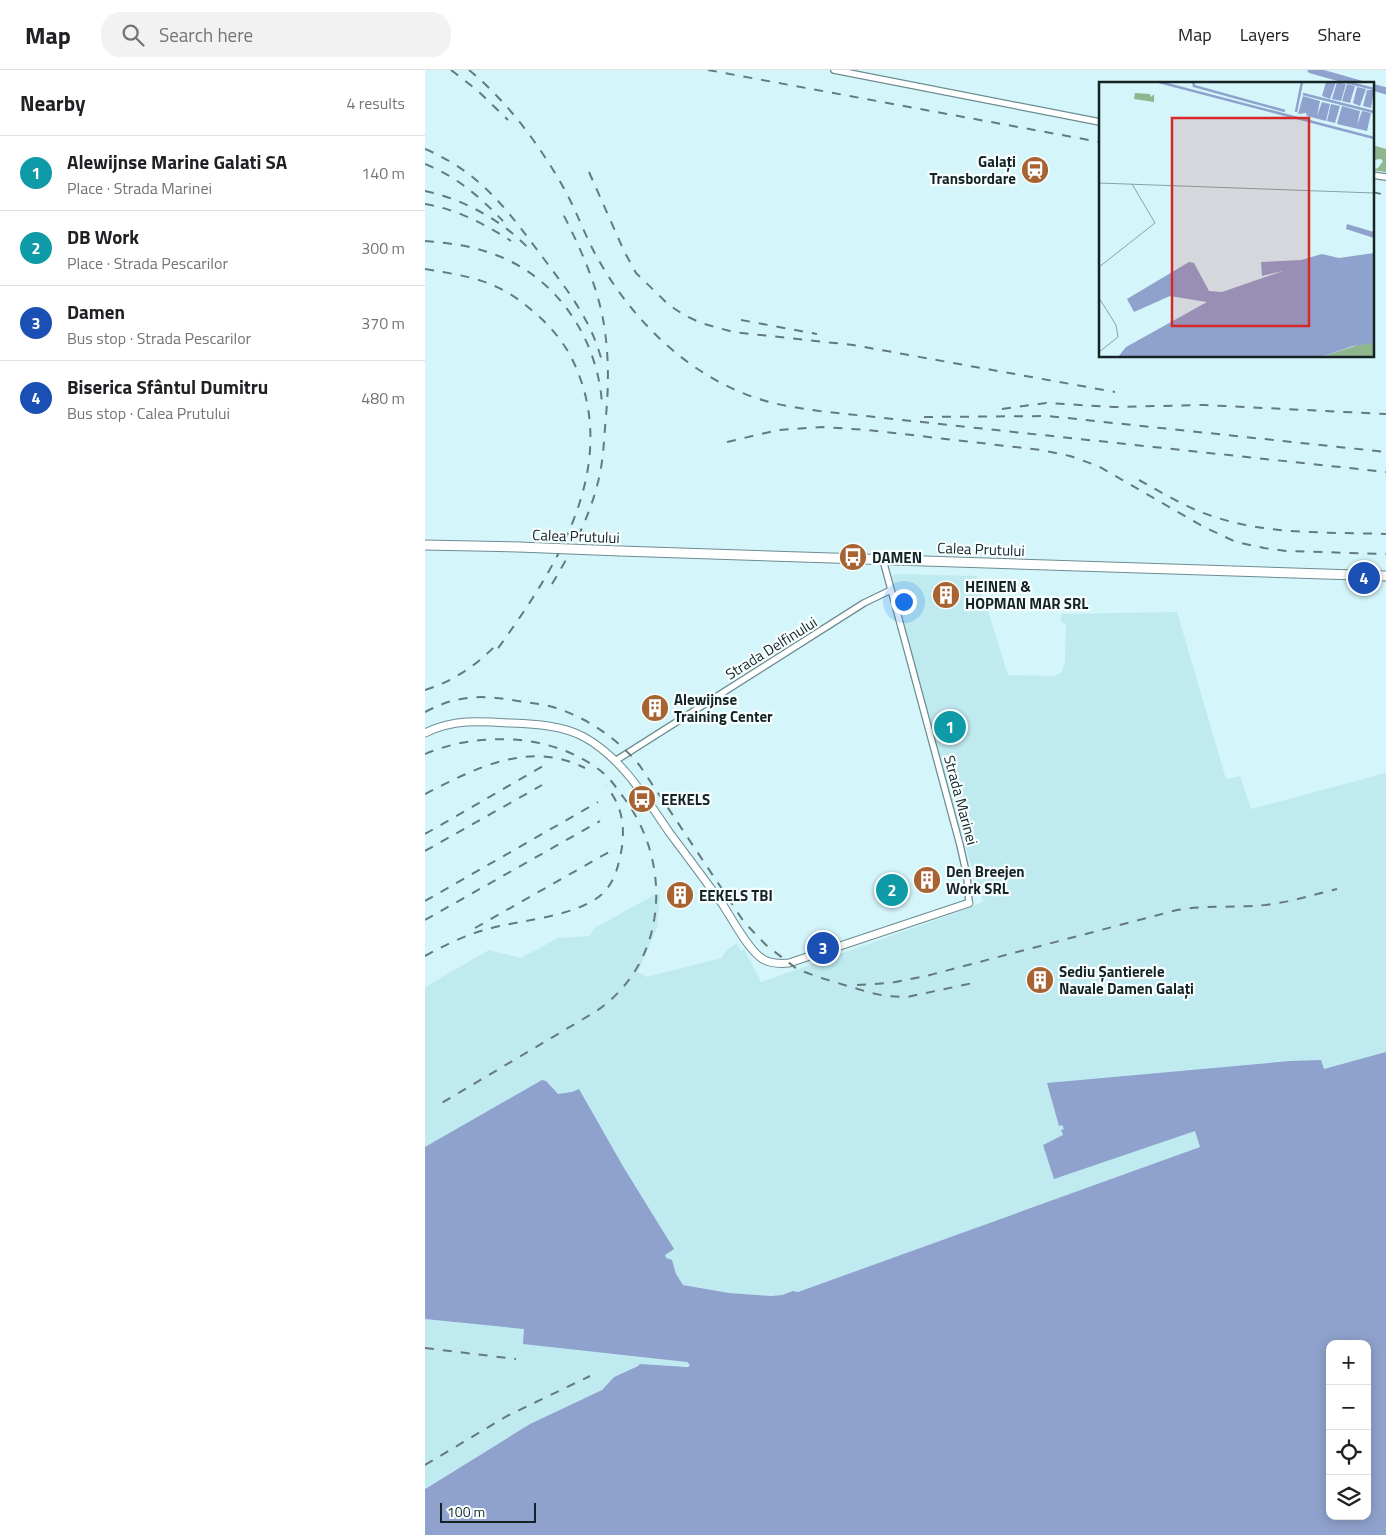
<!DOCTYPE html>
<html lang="en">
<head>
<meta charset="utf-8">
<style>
	:root { --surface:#fff; --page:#f2f2f2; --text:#202124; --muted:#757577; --line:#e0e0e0; --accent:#a76432 }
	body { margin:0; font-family:"Titillium Web",sans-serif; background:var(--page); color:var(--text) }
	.controls { position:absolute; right:15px; bottom:15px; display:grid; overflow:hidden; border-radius:10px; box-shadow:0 2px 12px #0003 }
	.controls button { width:45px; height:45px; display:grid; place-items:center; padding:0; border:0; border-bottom:1px solid var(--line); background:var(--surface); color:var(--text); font:25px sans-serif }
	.scale { position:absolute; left:15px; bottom:12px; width:96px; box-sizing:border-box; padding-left:5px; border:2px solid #162325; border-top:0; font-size:14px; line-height:18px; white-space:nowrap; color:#162325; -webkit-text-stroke:4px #f7feff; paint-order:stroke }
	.you { position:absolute; left:478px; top:531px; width:18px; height:18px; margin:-12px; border:4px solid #fff; border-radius:50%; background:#1a73e8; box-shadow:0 0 0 8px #1a73e833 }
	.badge { display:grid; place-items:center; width:32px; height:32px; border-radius:50%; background:var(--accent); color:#fff; font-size:16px; font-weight:700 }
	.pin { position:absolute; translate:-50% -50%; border:2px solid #fff; box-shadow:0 1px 5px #0006 }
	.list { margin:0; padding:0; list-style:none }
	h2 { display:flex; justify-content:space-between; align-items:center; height:65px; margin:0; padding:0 20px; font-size:21px }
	h2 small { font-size:16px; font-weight:400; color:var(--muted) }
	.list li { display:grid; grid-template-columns:32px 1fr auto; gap:15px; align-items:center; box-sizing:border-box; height:75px; padding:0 20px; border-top:1px solid var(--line) }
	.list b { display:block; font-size:19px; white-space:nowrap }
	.list p { margin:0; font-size:16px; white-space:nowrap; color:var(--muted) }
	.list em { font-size:16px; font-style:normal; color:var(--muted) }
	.icon { flex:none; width:28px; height:28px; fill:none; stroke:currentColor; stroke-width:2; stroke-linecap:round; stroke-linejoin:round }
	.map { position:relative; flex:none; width:961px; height:1465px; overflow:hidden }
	header { display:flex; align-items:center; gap:30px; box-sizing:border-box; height:70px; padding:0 25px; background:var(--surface); border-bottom:1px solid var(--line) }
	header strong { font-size:24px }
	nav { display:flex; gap:28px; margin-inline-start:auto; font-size:18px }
	.search { width:350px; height:45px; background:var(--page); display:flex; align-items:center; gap:12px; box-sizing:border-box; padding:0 18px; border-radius:20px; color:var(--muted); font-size:19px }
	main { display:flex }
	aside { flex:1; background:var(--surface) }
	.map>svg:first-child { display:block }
</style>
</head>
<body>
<header>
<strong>Map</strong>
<div class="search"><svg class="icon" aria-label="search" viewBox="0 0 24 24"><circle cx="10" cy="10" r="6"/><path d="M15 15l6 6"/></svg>Search here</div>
<nav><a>Map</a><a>Layers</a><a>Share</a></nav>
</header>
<main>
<aside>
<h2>Nearby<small>4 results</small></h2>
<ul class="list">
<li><span class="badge" style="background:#0f9aa8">1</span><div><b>Alewijnse Marine Galati SA</b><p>Place · Strada Marinei</p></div><em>140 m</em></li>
<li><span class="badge" style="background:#0f9aa8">2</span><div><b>DB Work</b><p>Place · Strada Pescarilor</p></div><em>300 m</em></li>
<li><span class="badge" style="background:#1a4fb4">3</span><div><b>Damen</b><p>Bus stop · Strada Pescarilor</p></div><em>370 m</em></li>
<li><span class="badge" style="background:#1a4fb4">4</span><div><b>Biserica Sfântul Dumitru</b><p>Bus stop · Calea Prutului</p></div><em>480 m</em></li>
</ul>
</aside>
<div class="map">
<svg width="961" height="1465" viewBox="0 0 961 1465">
	<rect width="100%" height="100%" fill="#d4f6fb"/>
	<path fill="#bfeaf0" d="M471,504L552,506L583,605L629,606L637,602L640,591L641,556L639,553L636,552V544L752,542L801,709L815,706L826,739L961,703V1048L775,1077L373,1222L368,1221L357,1225L346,1226L304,1223L258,1215L261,1292L264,1293V1296L214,1295L189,1307L177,1320L105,1354L0,1418V917L64,880L96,888L133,868L164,866L170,858L229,825L235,824L232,858L213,902L222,907L296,888L302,880L312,873L316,881L319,879L336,912L539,840L558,832L546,801L548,800L532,751L467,513L466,507Z"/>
	<path fill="#90b690" d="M947,75L961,79V102L947,100L953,98L958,91L956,89L947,90Z"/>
	<path fill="#8fa2cd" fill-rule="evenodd" d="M961,982V1465H0V1419L105,1354L177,1320L189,1307L213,1296L215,1294L263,1297L265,1295L262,1292L98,1274L99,1259L0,1249V1077L117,1010L121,1011L133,1024L147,1022L154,1019L199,1098L249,1179L240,1185L241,1188L247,1190L251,1204L258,1215L304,1223L346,1226L357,1225L368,1221L373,1222L775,1077L770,1061L629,1109L618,1075L638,1065L636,1060L639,1059L637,1055L634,1056L622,1013L865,991L896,990L899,999ZM905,1274H942V1446H905Z"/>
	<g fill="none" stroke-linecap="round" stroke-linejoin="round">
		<path stroke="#8fa2cd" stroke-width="7" d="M886,0L936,14
			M947,17L961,21"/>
		<defs>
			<path id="minor" d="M409,0L675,52
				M947,105L961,107
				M458,490L535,775L542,806L544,833
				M190,691L439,533L466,520"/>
			<path id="tertiary" d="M0,663C28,649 55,651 85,653C109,654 137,655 159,667C197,688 220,727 244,762C262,786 280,810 298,835C307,849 322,877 335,887C343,894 354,894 364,893L544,833"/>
			<path id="trunk" d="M0,475L94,477
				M195,481L961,506"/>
		</defs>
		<use href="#minor" stroke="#6c8c90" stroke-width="8"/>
		<use href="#tertiary" stroke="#6c8c90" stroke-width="9"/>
		<use href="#trunk" stroke="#6c8c90" stroke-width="11"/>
		<use href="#minor" stroke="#fff" stroke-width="5.5"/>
		<use href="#tertiary" stroke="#fff" stroke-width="7"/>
		<use href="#trunk" stroke="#fff" stroke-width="9"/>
		<path stroke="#647a7d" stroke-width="2" stroke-dasharray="9 9" stroke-linecap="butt" d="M26,0L52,20L83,50
			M44,0C84,33 117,78 142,124C153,145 161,168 173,189C208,251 263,305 331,328C352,335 373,338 394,341L961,402
			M283,0L675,72
			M0,79C59,104 85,144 122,193C146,225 169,255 178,296
			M0,94C32,107 54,126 78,151
			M164,102L199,181L211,203L244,235L259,245L276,253L308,262L428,275L690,322
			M0,121C39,129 80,152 107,182
			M947,122L961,125
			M0,134C31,139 60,154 86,171
			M0,171C24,173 48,176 71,185C133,208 173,270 177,334
			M0,199C47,207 73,210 110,243C124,255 135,268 144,283C201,390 133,496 71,581
			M316,250L392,264
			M577,339L621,333L689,337L779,335L961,344
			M499,347L623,346L961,382
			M302,372L353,360L397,357L443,360L616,380L645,386L673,396L779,457L811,472L839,478L861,481L961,484
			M714,410C738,423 763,439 790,447C844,465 905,462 961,464
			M127,514C148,479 167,443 175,403C179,384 179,365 181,346C184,312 184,278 177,244C169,207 152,171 135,138
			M0,620C29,611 52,595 73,573
			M0,642C12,636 23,631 36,629C55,625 74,628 93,631C106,633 119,634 131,638C163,648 194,670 215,696L319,852L341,875L372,899L393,907L446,923L461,926L482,927L548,913
			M0,684C54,661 129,663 177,702C186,709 192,719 199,728C249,795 242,894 170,942L15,1034
			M0,724C51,698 104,670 160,698
			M0,764L118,696
			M0,781L117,715
			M0,831L173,732
			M0,850L175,751
			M50,858L184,782
			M0,886C20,875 40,865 63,859C95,850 150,847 176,825C190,813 194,794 197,777C200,753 196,734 181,716
			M432,915L465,913L501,906L752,840C782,835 811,838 840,835C865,832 888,825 912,819
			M0,1278L91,1289
			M0,1395L82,1346L165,1306"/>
		<defs>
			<path id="trunk-bridge" d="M94,477L195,481"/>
		</defs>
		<use href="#trunk-bridge" stroke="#6c8c90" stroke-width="11" stroke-linecap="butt"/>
		<use href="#trunk-bridge" stroke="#fff" stroke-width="9"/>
	</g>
	<defs>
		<symbol id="station-disc" viewBox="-11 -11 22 22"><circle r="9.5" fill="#a76432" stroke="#f7feff"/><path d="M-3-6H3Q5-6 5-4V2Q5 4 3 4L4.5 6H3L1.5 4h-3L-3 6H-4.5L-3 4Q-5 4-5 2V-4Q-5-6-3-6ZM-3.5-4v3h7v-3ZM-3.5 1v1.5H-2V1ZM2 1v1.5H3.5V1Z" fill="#fff"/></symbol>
		<symbol id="bus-disc" viewBox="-11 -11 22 22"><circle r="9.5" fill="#a76432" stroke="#f7feff"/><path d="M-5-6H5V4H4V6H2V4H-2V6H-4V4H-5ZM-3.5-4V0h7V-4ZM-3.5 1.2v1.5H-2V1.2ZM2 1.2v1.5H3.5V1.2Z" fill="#fff"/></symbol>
		<symbol id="building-disc" viewBox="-11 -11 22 22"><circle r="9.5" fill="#a76432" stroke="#f7feff"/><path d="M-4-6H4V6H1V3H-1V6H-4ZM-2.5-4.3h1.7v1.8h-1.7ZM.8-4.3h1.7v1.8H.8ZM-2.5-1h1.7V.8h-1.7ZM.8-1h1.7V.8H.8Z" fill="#fff"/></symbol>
	</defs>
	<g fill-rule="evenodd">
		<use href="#station-disc" x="594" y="84" width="32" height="32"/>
		<use href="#bus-disc" x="412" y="471" width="32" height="32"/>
		<use href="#building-disc" x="505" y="509" width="32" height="32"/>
		<use href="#building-disc" x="214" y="622" width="32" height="32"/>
		<use href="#bus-disc" x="201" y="713" width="32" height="32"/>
		<use href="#building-disc" x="486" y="794" width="32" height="32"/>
		<use href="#building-disc" x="239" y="809" width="32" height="32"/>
		<use href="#building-disc" x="599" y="894" width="32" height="32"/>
	</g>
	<g text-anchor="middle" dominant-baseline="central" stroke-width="4.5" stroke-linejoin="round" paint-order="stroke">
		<g font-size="15" font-weight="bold" fill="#162325" stroke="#f7feff" text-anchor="start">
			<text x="591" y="91" text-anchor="end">Galați<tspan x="591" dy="17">Transbordare</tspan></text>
			<text x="447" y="487">DAMEN</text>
			<text x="540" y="516">HEINEN &amp;<tspan x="540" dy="17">HOPMAN MAR SRL</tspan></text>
			<text x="249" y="629">Alewijnse<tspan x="249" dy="17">Training Center</tspan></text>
			<text x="236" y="729">EEKELS</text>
			<text x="521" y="801">Den Breejen<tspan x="521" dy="17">Work SRL</tspan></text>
			<text x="274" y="825">EEKELS TBI</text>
			<text x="634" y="901">Sediu Șantierele<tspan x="634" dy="17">Navale Damen Galați</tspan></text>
		</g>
		<g font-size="15" fill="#162325" stroke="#f7feff">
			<text transform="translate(151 466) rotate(2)">Calea Prutului</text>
			<text transform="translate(556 479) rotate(2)">Calea Prutului</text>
			<text transform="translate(346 578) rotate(-32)">Strada Delfinului</text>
			<text transform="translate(536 730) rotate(75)">Strada Marinei</text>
		</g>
	</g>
	<g transform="translate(674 12)">
		<rect width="275" height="275" fill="#d4f6fb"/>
		<path d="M36,11L51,12L52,15L55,12V20L35,17ZM265,261H275V275H222Z" fill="#90b690"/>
		<path d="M227,0H237L231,17L223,14ZM238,0L247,2L242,19L233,17ZM248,2L256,4L251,21L243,19ZM258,5L267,7L261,24L254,21ZM268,8H275L272,26L264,24ZM204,14L221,19L218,34L223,20L231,22L227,39L208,34L207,31L199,32ZM232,22L241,24L236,41L228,39ZM243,24L261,29L258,44L263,29L272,31L268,49L238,42ZM248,142L275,150V156L247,147ZM275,171V261L254,264L222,275H19L27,265L108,220L71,214L35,230L28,217L90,180L95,181L110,209L123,210L184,189L163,194L162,180L202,178L223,172L240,176Z" fill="#8fa2cd"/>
		<path fill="none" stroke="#8fa2cd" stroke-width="2.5" d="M60,0L275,56M94,0L95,4L186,29M247,0L275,7M204,12L275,30M197,30L203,0"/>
		<path fill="none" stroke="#88a2a5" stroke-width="1" d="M0,101L275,111M0,185L56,141L33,102M0,216L17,243L19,255L0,270"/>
		<path fill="#d62828" fill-opacity="0.15" stroke="#d62828" stroke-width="2.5" d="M73,36H210V244H73Z"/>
		<rect width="275" height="275" fill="none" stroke="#162325" stroke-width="2.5"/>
	</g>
</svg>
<div class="controls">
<button>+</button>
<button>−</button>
<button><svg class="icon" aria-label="locate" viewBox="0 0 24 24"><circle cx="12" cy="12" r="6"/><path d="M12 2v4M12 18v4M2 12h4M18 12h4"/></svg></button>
<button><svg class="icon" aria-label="layers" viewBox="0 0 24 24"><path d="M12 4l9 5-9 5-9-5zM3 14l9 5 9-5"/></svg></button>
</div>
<div class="scale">100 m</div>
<div class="you"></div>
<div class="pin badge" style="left:525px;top:657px;background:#0f9aa8">1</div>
<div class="pin badge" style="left:467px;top:820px;background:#0f9aa8">2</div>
<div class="pin badge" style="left:398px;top:878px;background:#1a4fb4">3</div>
<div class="pin badge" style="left:939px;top:508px;background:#1a4fb4">4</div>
</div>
</main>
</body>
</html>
